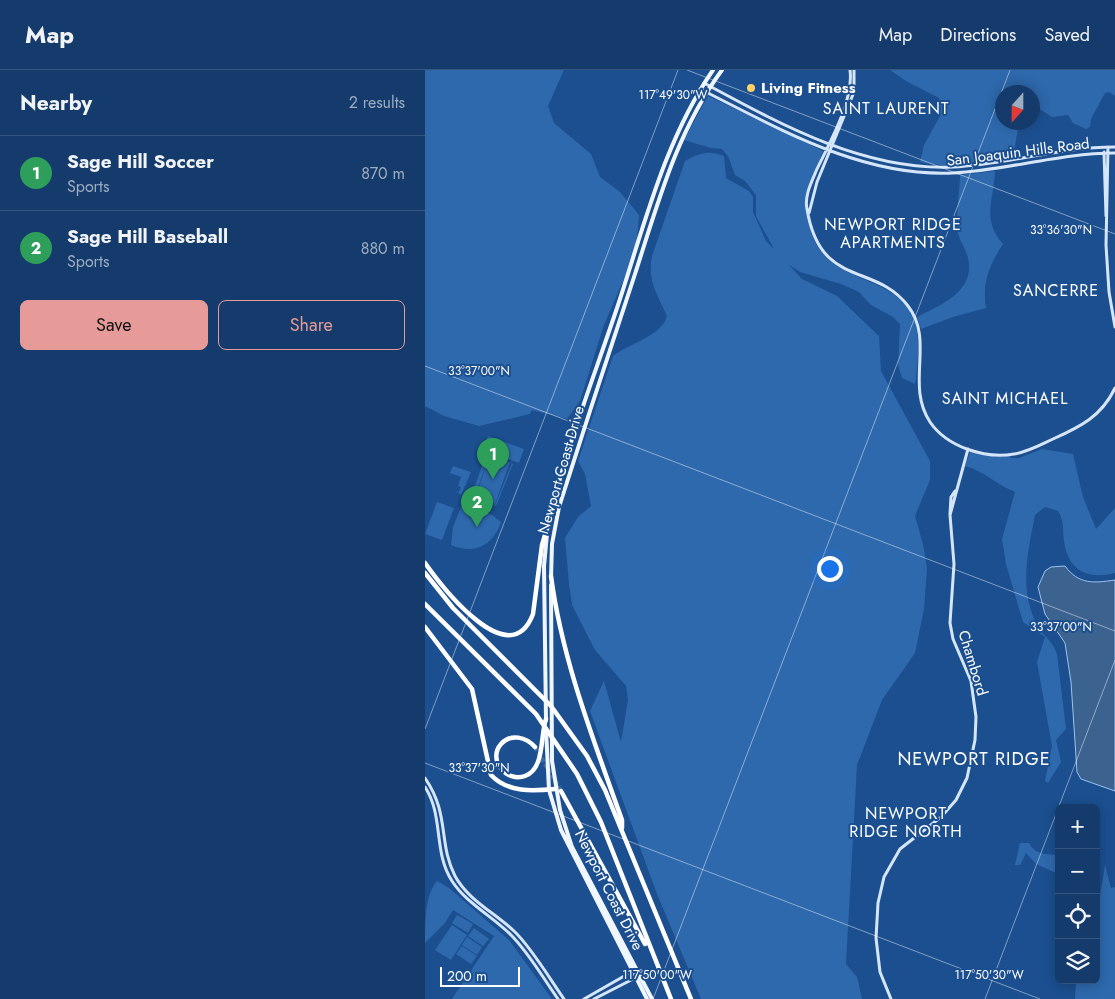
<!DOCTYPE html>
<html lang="en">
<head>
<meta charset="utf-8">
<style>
	:root { --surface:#143b6b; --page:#1d4271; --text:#f1f3f6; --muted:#9dadc1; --line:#33557e; --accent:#e69b98 }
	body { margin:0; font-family:Jost,sans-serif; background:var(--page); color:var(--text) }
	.controls { position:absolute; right:15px; bottom:15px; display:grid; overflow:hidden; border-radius:8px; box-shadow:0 2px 12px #0003 }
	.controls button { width:45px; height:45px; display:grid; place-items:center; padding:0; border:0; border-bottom:1px solid var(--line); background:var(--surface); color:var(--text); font:25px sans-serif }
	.compass { position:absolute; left:570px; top:15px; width:45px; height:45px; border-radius:50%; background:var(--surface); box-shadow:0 2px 12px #0003; rotate:201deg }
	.scale { position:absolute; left:15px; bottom:12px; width:80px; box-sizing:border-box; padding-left:5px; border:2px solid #fff; border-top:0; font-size:14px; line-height:18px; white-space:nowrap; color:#fff; -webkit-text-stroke:4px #1b4f8f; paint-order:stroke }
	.you { position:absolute; left:404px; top:498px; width:18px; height:18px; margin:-12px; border:4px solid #fff; border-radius:50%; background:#1a73e8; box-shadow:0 0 0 8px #1a73e833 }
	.badge { display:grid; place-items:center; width:32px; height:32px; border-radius:50%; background:var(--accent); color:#fff; font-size:16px; font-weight:700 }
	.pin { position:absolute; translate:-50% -41px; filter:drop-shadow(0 1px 2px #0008) }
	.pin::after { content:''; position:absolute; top:26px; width:18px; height:15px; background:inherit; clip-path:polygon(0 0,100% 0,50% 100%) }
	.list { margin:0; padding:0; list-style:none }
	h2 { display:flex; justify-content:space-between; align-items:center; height:65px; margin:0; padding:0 20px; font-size:21px }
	h2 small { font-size:16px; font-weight:400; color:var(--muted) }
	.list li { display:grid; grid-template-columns:32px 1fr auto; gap:15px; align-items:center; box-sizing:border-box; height:75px; padding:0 20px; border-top:1px solid var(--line) }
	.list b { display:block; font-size:19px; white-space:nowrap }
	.list p { margin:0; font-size:16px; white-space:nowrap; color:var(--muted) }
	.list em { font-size:16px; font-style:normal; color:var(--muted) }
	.actions { display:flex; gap:10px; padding:15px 20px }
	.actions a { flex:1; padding:11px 0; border:1px solid var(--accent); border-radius:8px; text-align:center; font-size:18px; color:var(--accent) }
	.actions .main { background:var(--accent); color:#111 }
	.icon { flex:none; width:28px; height:28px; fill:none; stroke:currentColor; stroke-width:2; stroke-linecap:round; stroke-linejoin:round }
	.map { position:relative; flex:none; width:690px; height:929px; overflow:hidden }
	header { display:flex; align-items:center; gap:30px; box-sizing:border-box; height:70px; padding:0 25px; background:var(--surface); border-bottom:1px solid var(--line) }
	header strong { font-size:24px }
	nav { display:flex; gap:28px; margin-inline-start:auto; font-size:18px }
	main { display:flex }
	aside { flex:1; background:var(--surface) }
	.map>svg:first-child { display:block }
</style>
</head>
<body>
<header>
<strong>Map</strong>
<nav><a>Map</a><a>Directions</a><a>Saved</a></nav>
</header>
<main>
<aside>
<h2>Nearby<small>2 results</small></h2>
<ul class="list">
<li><span class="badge" style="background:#2e9e5b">1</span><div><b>Sage Hill Soccer</b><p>Sports</p></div><em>870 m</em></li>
<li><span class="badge" style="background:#2e9e5b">2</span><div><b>Sage Hill Baseball</b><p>Sports</p></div><em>880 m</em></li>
</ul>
<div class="actions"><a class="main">Save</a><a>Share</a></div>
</aside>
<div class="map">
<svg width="690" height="929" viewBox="0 0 690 929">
	<rect width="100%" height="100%" fill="#1b4f8f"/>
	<path fill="#2e69ad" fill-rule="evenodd" d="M0,0H139L123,36L129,53L166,84L175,107L195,122L214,145L211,181L179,255L155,331L142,349L107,340L105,344L54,356L19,346L0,336Z
		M465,0H690V26L684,22L680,23L666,49L665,57L661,59L648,53L643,45L627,47L610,36L608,37V22H578V52L594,53L588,88C556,94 526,99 495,92L499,75L515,46L514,28L481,11Z
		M283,26L398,81C393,96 384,112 382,128C380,140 382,150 386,162C404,217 471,202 489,250C496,272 493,292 490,314L477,308L473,295L475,254L468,247L446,235L434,222L416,214L375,202L363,194L377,209L412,226L454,266L456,301L505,391V410L490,446L498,474L502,499L499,539L490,583L457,630L432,695L421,894L432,907L437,929H276L232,824L165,641L179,611L196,672L203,630L201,616L170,580L147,535L144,514L140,468L153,447L166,436L160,404L153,391L188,286C203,274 237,266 242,246C232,224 222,210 227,186L260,91C275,83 283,80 299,86L301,108L324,121L328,127V142L341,171L349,179L331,146V125L320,111L310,105L303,86L297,79L286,78L259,70Z
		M570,101C569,130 556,149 578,174C564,196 557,212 561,238L528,247L496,259L492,247C516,235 551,221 543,188C541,179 535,172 533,163C530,152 535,118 535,105Z
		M63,366L99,379L94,393L58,380Z
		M617,379L648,384L658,427L671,459L690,438V503C663,510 643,501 639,471C637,459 640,452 633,441L620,437L610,445C603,481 593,522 613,556C620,568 627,570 632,584L641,659L631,670L636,692L623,713L620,711L627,676L612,592L620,567L598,552L581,494L577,469L590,422C572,415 559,401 540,396L545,382L572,387L586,386L585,388H594Z
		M62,382L88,394L71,436L46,427ZM64,385L51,427L70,434L85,392L87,393L70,435L50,427Z
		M28,396L46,402L36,425L31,421L34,422L36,417L33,416L36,407L25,403Z
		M12,432L29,438L17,470L0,464Z
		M41,435L67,445L76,452C68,476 49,485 26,475L28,457L36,437Z
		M595,773H604C610,785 621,784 634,785V802L631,803L611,794L601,783L595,795H590Z
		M680,795L686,818L690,817V929H650L651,912L648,910H671V826L675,827Z
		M12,811L24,818L84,870L127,929H27L69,866L28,840L20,853L0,873C0,853 0,825 12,811Z
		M32,845L48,854L43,863L27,853Z
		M27,855L42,865L26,890L10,880Z
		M49,858L64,869L58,876L43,866Z
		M42,867L57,877L52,885L37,875Z
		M37,876L52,886L46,894L31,884Z"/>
	<path fill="#3c6290" stroke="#9cc4f0" d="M640,496C654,515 669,513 690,510V721L656,709L652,702L646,612L640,573L620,544L613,517L620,501L626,497Z"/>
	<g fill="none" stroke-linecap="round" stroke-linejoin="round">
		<path stroke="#3d69a0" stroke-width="4.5" stroke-dasharray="4.5 2" stroke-linecap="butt" d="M110,677L136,721"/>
		<path stroke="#d6e6fa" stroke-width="3" d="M425,0C429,30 405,72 392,99C387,111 379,126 382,139C395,219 450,192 483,236C510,271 480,314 505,352C522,377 560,389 589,384C603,382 615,375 628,369C655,357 677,346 690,318
			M279,13C355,54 439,101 528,97C583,94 635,77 690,77
			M275,19C355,59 436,107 528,103C583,100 635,83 690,83
			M683,77L681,175L684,222L690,257
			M679,82L681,146
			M384,143L392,112L429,22V0
			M525,444L526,427L530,421
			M0,708C25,744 13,773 30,806C43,830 70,843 89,861C106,877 125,909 139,929
			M0,717C19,746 8,782 27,811C41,833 67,846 86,865C104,883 118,908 133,929
			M159,929L208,901
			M169,929L212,907
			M466,929L455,902L451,868L453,833L459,807L475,779L516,747L531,730L542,708L550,670L551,647L546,611L528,569L525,553L529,494L525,445L543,379"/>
		<path stroke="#f0f6ff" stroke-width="4" d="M126,443C142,375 170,304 192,238C219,157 239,71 288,0
			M126,508L127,474L134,437C159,359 184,282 210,204C233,133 252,61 297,0
			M126,515L127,691L135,740L147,777L227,929
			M121,650L119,496L122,464
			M121,659L124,720L136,760L222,929"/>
		<path stroke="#fff" stroke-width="4.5" d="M0,493C17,517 85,605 108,544L117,475L127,442
			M0,503L28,538L126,636L162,686L180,720L266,929
			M126,506C137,590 169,671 197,750V758
			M0,534L111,644L152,704L176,752L246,929
			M0,557L47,619L66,705C83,723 108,721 130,719
			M110,677C101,667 86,663 76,674C62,690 82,713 100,706C120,699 115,666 121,649
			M136,721L220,874"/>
	</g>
	<path fill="none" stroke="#fff" stroke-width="1" stroke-opacity="0.45" d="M262,0L690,164M0,296L690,561M0,659L253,0M0,693L615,929M228,929L585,0M560,929L690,590"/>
	<circle fill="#ffd166" stroke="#1b4f8f" stroke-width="2" cx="326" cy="18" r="5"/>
	<g text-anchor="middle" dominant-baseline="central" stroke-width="4" stroke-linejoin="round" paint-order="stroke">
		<g font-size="15" font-weight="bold" fill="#fff" stroke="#1b4f8f" text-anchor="start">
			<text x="336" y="18">Living Fitness</text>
		</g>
		<g font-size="15" fill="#fff" stroke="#1b4f8f">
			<text transform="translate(593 82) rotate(-7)">San Joaquin Hills Road</text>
			<text transform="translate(136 400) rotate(-74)">Newport Coast Drive</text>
			<text transform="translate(548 593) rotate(73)">Chambord</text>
			<text transform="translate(184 820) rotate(63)">Newport Coast Drive</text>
		</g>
		<g font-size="16" letter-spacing="1" fill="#fff" stroke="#1b4f8f">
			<text x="461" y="38">SAINT LAURENT</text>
			<text x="468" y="154">NEWPORT RIDGE<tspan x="468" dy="18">APARTMENTS</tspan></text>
			<text x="631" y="220">SANCERRE</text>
			<text x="580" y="328">SAINT MICHAEL</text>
			<text x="481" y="743">NEWPORT<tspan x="481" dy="18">RIDGE NORTH</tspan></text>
		</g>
		<g font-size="18" letter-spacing="1" fill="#fff" stroke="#1b4f8f">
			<text x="549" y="689">NEWPORT RIDGE</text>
		</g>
	</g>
	<g font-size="12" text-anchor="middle" fill="#fff" stroke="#1b4f8f" stroke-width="4" stroke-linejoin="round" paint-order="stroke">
		<text x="248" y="29">117°49'30"W</text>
		<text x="636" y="164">33°36'30"N</text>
		<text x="54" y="305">33°37'00"N</text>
		<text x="636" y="561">33°37'00"N</text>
		<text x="54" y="702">33°37'30"N</text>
		<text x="232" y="909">117°50'00"W</text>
		<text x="564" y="909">117°50'30"W</text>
	</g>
</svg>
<div class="controls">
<button>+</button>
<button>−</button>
<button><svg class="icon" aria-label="locate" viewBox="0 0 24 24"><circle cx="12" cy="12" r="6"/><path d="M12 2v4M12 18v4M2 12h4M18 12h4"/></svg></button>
<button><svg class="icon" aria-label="layers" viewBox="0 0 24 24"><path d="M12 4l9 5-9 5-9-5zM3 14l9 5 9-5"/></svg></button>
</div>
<svg class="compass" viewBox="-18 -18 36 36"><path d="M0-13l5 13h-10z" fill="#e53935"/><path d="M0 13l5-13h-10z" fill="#9dadc1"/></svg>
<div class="scale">200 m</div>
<div class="you"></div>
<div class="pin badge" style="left:68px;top:409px;background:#2e9e5b">1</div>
<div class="pin badge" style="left:52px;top:457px;background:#2e9e5b">2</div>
</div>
</main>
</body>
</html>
